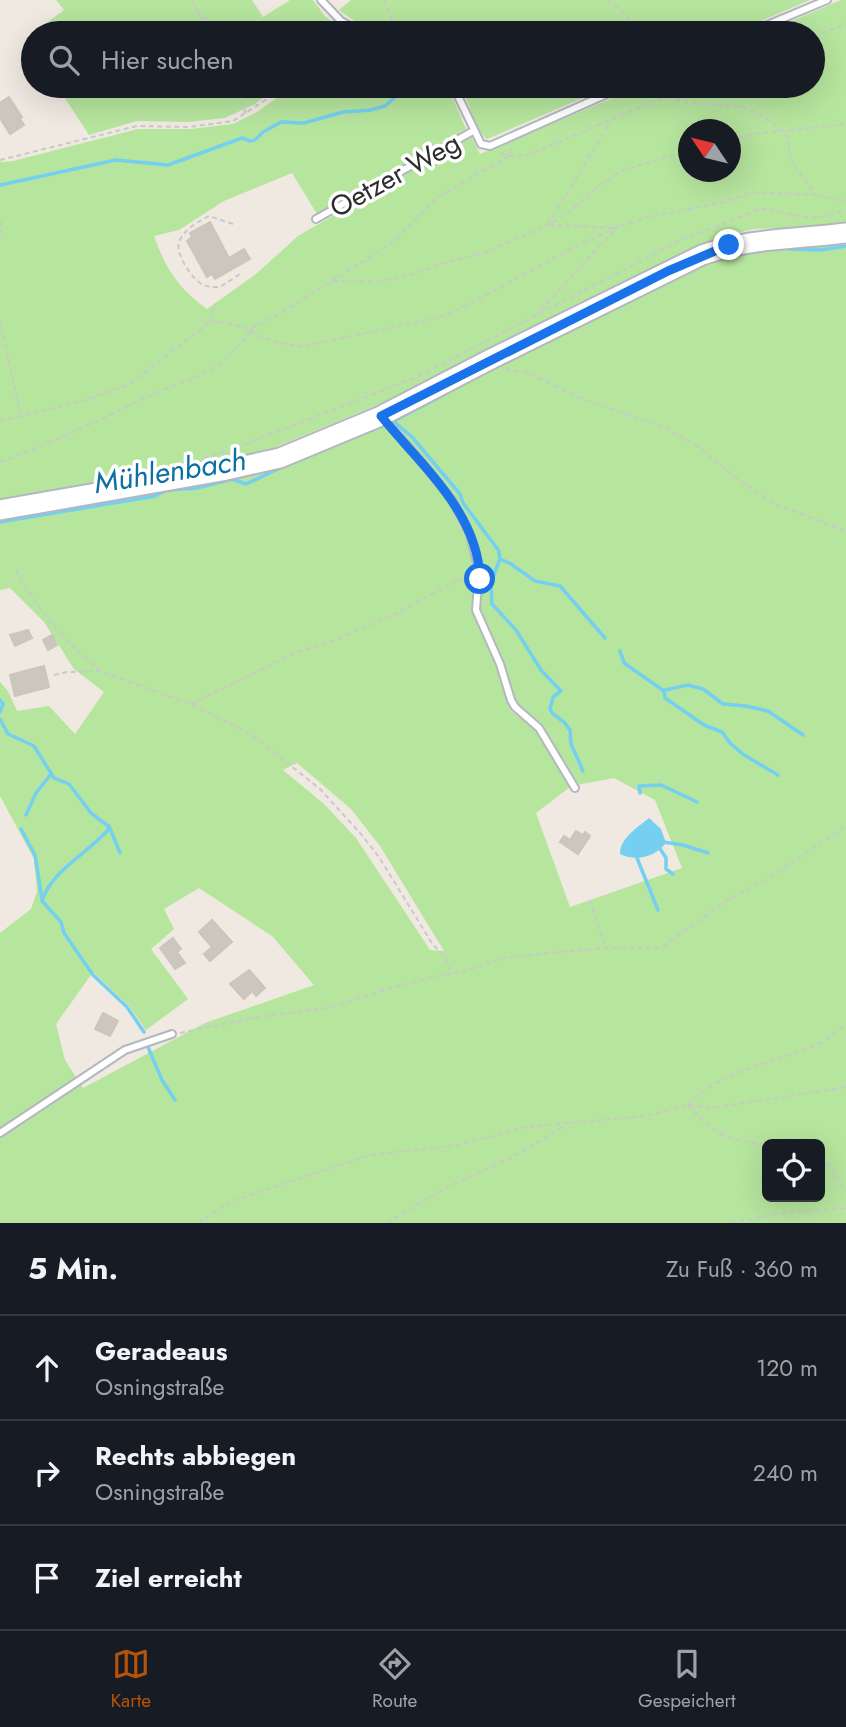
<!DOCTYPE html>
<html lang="de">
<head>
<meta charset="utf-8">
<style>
	:root { --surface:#171b24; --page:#20242c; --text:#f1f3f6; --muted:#9ea1a6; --line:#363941; --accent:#b45309 }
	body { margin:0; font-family:Jost,sans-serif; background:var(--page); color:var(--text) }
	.controls { position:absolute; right:21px; bottom:21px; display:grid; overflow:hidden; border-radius:10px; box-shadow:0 7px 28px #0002 }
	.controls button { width:63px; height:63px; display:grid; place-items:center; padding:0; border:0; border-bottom:2px solid var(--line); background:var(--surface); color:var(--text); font:35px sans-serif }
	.compass { position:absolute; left:678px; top:119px; width:63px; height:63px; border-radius:50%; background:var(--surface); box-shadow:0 7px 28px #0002; rotate:305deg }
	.stop { position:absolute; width:21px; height:21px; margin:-16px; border:5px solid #1a73e8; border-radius:50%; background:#fff }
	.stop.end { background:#1a73e8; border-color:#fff; box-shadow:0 2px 7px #0008 }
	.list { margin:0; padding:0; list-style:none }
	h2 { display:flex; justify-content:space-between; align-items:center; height:91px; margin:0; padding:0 28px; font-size:30px }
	h2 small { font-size:23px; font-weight:400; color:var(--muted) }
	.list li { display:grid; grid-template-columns:46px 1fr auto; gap:21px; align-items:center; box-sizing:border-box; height:105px; padding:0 28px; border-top:2px solid var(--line) }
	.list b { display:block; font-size:26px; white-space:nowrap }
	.list p { margin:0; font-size:23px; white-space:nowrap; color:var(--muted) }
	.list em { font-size:23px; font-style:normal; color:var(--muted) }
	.icon { flex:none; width:38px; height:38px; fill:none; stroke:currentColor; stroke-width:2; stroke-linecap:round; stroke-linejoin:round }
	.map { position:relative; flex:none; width:846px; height:1223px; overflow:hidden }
	.search { position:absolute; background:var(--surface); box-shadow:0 7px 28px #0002; left:21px; right:21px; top:21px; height:77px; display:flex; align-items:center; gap:18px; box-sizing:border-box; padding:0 24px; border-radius:38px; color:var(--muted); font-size:26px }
	.sheet { height:406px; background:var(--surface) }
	nav { display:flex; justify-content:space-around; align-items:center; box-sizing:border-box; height:98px; border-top:2px solid var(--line); background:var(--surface); font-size:19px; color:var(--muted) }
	nav a { display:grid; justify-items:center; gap:4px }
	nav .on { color:var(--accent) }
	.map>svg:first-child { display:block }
</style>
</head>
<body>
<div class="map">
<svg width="846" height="1223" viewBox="0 0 846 1223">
	<rect width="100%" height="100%" fill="#efe9e1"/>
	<path fill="#b6e59e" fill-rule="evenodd" d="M56,0H252L263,17L290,0H313L325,16L345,33H33V50L26,38L64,10Z
		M351,0H810L733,33H371L339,10Z
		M841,0H846V222L826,227L755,229L718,237L406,393L271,449L218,462L0,501V162L13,161L138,129H190L233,124L257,112L293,86H441L453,99L466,129L317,214L292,173L224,201L179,230L154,236C166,269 178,288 207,309L256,274L298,236L471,136L480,154L641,86H813V33H764ZM688,130H730V172H688Z
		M57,86H279L255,104L225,118L188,122L137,121L89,135Z
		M458,86H611L487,139C469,123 473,102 458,86Z
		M846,245V1223H0V933L31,909L37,892L34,859L0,796V682L8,691L17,711L49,706L75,734L104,692L74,669L44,622L10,588L0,590V518L54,511L283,463L711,260L750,247ZM503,660L517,704L535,719L576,785L614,778L655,800L682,868L570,907L536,813L570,787L537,729L511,711L497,662ZM297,763L351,809L380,846L444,951L430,950L356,838L324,804L283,770ZM199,888L272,936L314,985L205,1023L83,1088L65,1060L56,1024L93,972L129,1006L146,1030L188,999L151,949L174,929L164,909ZM767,1144H820V1197H767Z"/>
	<path fill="#75cff0" d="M649,818L661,829L666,843C655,857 637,862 620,854C620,838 637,828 649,818Z"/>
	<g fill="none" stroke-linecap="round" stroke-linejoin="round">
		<path stroke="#75cff0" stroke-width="3.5" d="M0,185L116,160L168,165L242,138L250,141L255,140L263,132L281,122L304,123L343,112L371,110L385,106L408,86
			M789,249L821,250L846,246
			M393,421L412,437L460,494L463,503L499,551L500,559L491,582L492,604L516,630L541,670L561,691L553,697L550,709L553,714L564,722L570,730L571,744L583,771
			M392,422L447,393
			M0,522L155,496L167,490L197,488L232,479L246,484L282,467
			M500,559L511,564L535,581L560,586L605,638
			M620,651L624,663L664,691L665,698L704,725L722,732L730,743L744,755L778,775
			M665,690L688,685L703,689L723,704L746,706L768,711L803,735
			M0,700L3,704L0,712
			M0,719L8,734L34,746L54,778L69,784L91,813L108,826V830C88,853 51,871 42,901L61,922L64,933L93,975L127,1007L144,1032
			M640,793L639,786L661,785L697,802
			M26,815L36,793L51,774
			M109,826L120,853
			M21,829L35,855L42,899
			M663,842L683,845L708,853
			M659,847L666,858V869L673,874
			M640,854L637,858L658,910
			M148,1047L162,1080L175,1100"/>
	</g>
	<path fill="#cbc7bf" stroke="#cbc5ba" stroke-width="2" d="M9,97L22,117L20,119L24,125L10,134L0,118V103Z
		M210,222L229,258L244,249L250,259L215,279L212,274L207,277L187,241L192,237L190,233Z
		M28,630L32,638L15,646L10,635Z
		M52,635L57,645L48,650L43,640Z
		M44,666L49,687L15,696L10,675Z
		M576,831L583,835L585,832L590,836L578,854L560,842L564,836L570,840Z
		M212,920L232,942L210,961L204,954L212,947L199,932Z
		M173,938L181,949L177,952L185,963L175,969L160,948Z
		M249,970L265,988L256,996L252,991L244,999L230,984Z
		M103,1013L118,1021L110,1036L95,1029Z"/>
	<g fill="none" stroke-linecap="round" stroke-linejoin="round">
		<defs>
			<path id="service" d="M321,0L341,21L362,33
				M748,33L827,0
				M450,86L457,94L481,144L490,146L625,86
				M316,219L473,131
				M382,417L424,465L452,500L463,520L470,534L479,571L476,610L500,664L511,700L515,707L539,728L575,788
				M0,1133L125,1050L172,1034"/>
			<path id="secondary" d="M0,510L222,471L280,458L381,416L491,359L702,255C753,237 794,240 846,233"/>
		</defs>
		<use href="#service" stroke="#b4b7c1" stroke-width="10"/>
		<use href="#secondary" stroke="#b4b7c1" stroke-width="23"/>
		<path stroke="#c9c9c9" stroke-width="2" stroke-dasharray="5 3.5" stroke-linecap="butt" d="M191,0L210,33
			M384,0L398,33
			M607,0L615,5L644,33
			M197,11L209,21L234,33
			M813,36L846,24
			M234,86L246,113
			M667,97L683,102L744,107L768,119L788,137L790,156L795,167L815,194
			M730,140L753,134L846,124
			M501,152L509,156L527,155L691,86
			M0,160L137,126L189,127L233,121L287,86
			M0,221L2,226L0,236
			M233,224L209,216C198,222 184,229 179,242C175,254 192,279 203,285C208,287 214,287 220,287L240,274
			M548,224L611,121
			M549,225L613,228
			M334,281L376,282L414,274L445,263L487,252L548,225L570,211L600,185L623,170L688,151
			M541,310L615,229
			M0,319L20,413
			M210,321L215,304
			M210,322H222L250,329L276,316L392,243L438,197L509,156L512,146
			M506,369L529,373L579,398L666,428L699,447L737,479L777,505L846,531
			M0,421L87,400L128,385L209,323
			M204,458L227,451L415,378L679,241L760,209C777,208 789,215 806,217C820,219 833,214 846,210
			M0,462C50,444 99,420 147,397C170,386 195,380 216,366C228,358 240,344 250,333V329L256,335L275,342L302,347L444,316L470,304L565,252L615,228L648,217L725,202L752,192L816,195L846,201
			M16,570C34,605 68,647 100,670
			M54,675L67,672L100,671L190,704L251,734L320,789L361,834L379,857L433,945L445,956L451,974
			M191,704L297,652L339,639L405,609L459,579L468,581
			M590,900L605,947
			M180,1033L258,1017L328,1008L387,989L429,978L466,971L507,957L605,948H661L726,901L770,877L846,826
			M688,1104C721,1072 768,1064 810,1048C823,1043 835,1033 846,1024
			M688,1105C716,1136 726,1139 767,1145
			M820,1157L832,1169L846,1192
			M198,1223L230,1202L371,1155L458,1145L526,1127L646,1116L687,1105L712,1108L846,1087
			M387,1223L447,1187L511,1158L566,1125
			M731,1223L783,1213L846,1208"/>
		<use href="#service" stroke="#fff" stroke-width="6"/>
		<use href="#secondary" stroke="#fff" stroke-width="19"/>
	</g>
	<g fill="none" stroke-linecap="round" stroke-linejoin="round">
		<path stroke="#1a73e8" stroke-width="9" d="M480,579C478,512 420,464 381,416L668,271L729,245"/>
	</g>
	<g text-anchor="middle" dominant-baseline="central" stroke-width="7" stroke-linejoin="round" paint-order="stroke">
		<g font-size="28" fill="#2e2e2e" stroke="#fff">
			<text transform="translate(395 175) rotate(-29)">Oetzer Weg</text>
		</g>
		<g font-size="30" font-style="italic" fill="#0d6fa3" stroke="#fff">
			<text transform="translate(170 471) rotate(-9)">Mühlenbach</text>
		</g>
	</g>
</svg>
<div class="controls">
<button><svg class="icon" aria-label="locate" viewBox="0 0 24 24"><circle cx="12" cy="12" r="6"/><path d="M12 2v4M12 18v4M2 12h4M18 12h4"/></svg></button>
</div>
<svg class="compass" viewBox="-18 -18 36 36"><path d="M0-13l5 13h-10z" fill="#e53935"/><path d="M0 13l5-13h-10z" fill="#9ea1a6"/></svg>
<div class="stop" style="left:480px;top:579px"></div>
<div class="stop end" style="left:729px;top:245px"></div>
<div class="search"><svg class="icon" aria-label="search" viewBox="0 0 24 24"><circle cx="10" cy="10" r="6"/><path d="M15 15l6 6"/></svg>Hier suchen</div>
</div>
<section class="sheet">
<h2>5 Min.<small>Zu Fuß · 360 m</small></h2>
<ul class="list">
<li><svg class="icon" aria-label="ahead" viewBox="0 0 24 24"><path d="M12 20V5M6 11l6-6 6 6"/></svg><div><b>Geradeaus</b><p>Osningstraße</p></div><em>120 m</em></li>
<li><svg class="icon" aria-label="right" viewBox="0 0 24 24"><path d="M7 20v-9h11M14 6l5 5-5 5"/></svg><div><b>Rechts abbiegen</b><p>Osningstraße</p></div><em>240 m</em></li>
<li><svg class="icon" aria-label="arrive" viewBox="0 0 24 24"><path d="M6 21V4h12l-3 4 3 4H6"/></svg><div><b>Ziel erreicht</b></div></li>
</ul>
</section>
<nav>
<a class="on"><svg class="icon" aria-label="map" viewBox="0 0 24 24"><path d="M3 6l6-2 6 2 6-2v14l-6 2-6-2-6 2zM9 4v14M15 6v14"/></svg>Karte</a>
<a><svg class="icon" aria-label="directions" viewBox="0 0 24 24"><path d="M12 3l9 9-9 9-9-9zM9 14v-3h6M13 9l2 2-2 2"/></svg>Route</a>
<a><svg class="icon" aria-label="saved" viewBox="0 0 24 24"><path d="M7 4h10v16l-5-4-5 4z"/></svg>Gespeichert</a>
</nav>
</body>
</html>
